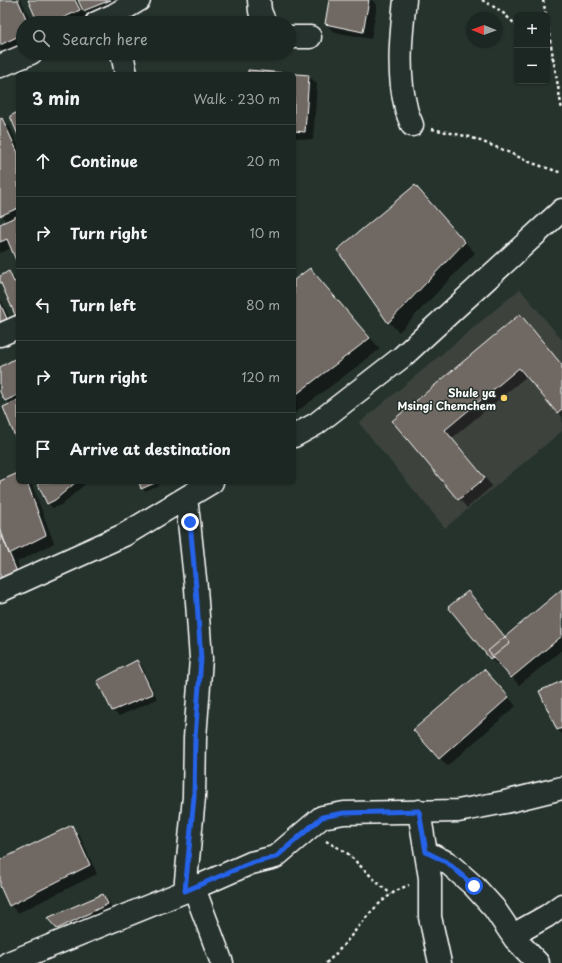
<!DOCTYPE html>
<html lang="en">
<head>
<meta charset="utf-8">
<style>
	:root { --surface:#1c2622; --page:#29322f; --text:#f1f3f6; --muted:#a0a5a5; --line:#3a4340 }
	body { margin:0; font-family:"Playpen Sans",sans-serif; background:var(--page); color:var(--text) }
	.controls { position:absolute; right:12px; top:12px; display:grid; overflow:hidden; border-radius:6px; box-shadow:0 1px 3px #0004 }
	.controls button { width:36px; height:36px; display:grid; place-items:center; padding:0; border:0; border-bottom:1px solid var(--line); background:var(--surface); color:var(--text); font:20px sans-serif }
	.compass { position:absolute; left:466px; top:12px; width:36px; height:36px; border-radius:50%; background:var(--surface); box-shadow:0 1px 3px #0004; rotate:271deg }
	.stop { position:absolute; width:12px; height:12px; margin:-9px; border:3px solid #2563eb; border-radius:50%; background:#fff }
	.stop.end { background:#2563eb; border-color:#fff; box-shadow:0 1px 4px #0008 }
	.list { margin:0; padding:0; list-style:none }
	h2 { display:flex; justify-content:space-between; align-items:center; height:52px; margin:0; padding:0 16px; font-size:17px }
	h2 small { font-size:13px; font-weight:400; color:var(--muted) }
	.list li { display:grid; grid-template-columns:26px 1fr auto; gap:12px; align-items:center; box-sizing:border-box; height:72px; padding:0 16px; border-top:1px solid var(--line) }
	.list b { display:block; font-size:15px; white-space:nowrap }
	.list em { font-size:13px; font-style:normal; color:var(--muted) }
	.icon { flex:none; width:22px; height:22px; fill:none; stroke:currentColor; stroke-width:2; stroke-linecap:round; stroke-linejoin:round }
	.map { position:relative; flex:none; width:562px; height:963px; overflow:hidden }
	.search { position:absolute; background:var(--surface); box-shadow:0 1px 3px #0004; left:16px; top:16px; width:280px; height:44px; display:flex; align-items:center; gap:10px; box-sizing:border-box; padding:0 14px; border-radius:22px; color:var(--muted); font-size:15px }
	.panel { position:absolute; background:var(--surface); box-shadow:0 1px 3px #0004; left:16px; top:72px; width:280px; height:412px; border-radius:6px }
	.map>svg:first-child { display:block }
</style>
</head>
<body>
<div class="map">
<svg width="562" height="963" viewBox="0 0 562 963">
	<rect width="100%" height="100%" fill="#26332d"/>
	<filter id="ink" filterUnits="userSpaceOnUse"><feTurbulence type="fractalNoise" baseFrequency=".025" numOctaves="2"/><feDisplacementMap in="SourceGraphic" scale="8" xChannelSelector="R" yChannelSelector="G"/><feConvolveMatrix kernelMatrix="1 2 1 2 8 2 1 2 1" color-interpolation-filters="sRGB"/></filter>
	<g filter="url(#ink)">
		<path fill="#3c433d" d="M520,289L562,340V431L445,528L359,423Z"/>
		<path fill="#0007" d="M0,0H21L32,23H23V46L5,54L0,49Z
			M29,0H125L90,16L84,10L87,18L76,23H40Z
			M330,0H372L377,5L371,39L334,32L326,24Z
			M294,75L309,76L317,84L313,140L297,138L294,135Z
			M2,119L10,127L18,145V262L12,248L0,253V243L12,238L0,241V225L7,222L0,214V120Z
			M425,197L475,253L399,332L389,322Z
			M310,269L380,349L295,413L294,412V282Z
			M9,273L18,281V318L0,279V277Z
			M0,301L3,303L13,327L0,332Z
			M527,323L562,365V417L527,376L452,438L492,486L467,508L394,421Z
			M18,358V441L11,405L6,400L0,390V368Z
			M18,474V482H31L54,543L17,562L24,580L0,590V482Z
			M38,482H83L84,485L61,505L53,508L48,503Z
			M140,482H157L159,485L145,491L142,488Z
			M562,591V650L519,685L499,662L496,664L491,659L450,607L505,638Z
			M137,661L142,666L157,699L119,716L113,711L98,681Z
			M492,678L516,706L447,766L440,758Z
			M562,682V734L558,730L540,692Z
			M71,826L79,834L97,874L18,913L10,905L0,883V861Z
			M103,895L108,900L113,909L63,934L57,928Z"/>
		<path fill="#706762" stroke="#fff" d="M0,0H18L28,23H23V34L0,45Z
			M28,0H75L80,10L52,23H38Z
			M78,0H111L83,11Z
			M329,0H369L363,32L325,24Z
			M248,70L309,75L305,132L294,131V74H248Z
			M18,112V135L10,116Z
			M2,118L18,153V208L0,216V119Z
			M415,185L465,242L388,323L337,250Z
			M17,216L18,219V265L7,239L0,242V224Z
			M310,268L370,338L294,396V280Z
			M9,271L14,282L18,280V316L16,317L0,281V276Z
			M0,303L8,321L0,324Z
			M520,314L562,365V409L557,413L519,368L445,430L485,478L458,500L392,421Z
			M18,357V395L5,401L0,392V367Z
			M18,400V444L3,407Z
			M18,473V482H27L46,535L9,554L0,528V481Z
			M37,482H76L55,500L47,504Z
			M139,482H157L141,489Z
			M0,531L17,572L0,579Z
			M562,589V636L511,678L488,651Z
			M468,591L510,643L490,659L448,607Z
			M137,660L153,694L112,711L97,681Z
			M484,669L509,697L439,759L413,730Z
			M562,681V728L557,730L539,691Z
			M72,825L90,865L9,906L0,886V860Z
			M103,894L108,904L57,929L47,918Z"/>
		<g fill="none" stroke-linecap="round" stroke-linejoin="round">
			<defs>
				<path id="minor" d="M259,0L260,11L265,23
					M405,0C401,35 397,73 406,108C407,114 410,119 412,125
					M96,23L114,15L139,0
					M289,37H310
					M122,53L126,74
					M0,66L31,53
					M0,335L18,327
					M294,436L316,424L402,357L562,210
					M0,591L124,535L212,482
					M419,811L430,878V917L440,963
					M426,852L448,863L474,886L494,908L515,939L538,963
					M194,888L222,963
					M185,891L194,797L195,738L201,659L196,588L189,522L186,498
					M513,935L547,916L562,905
					M8,963L201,885L251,863L275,857L322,817L344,813L458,811L505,802L562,788"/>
			</defs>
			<use href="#minor" stroke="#fff" stroke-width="25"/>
			<path stroke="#fff" stroke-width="2.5" stroke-dasharray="3 3" stroke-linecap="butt" d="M482,0L501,11L517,26
				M543,0L546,15
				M547,22L562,110
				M547,53L553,58
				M432,129L470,137L501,149L532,163L562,173
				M326,841L347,853L379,884L391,894
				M326,963C355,938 371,899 409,885"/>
			<use href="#minor" stroke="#26332d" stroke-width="22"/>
		</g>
	</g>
	<g fill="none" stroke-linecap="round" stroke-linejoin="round" filter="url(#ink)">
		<path stroke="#2563eb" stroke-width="5" d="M190,522L196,588L201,659L195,738L194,797L185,891L251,863L276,857L322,817L344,813L419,811L426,852L448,863L474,886"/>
	</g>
	<circle fill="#ffd166" stroke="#26332d" stroke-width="1.5" cx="504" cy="398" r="4"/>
	<g text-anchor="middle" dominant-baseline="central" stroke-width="3" stroke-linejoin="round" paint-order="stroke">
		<g font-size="11" font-weight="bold" fill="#fff" stroke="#26332d" text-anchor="end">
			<text x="496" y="392">Shule ya<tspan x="496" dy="13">Msingi Chemchem</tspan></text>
		</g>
	</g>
</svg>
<div class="controls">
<button>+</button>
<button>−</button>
</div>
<svg class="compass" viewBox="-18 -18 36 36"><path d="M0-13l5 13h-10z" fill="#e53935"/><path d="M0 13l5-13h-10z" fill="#a0a5a5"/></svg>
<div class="stop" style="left:474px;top:886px"></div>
<div class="stop end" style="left:190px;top:522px"></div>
<div class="search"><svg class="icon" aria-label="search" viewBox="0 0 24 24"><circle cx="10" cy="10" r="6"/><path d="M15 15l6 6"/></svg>Search here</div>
<section class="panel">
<h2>3 min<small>Walk · 230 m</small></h2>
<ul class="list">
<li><svg class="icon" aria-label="ahead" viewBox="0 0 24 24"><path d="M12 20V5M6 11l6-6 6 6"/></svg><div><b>Continue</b></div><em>20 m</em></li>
<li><svg class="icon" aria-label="right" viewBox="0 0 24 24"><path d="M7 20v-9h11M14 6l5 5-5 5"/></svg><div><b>Turn right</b></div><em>10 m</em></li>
<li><svg class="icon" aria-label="left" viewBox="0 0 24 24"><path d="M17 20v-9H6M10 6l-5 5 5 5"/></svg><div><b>Turn left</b></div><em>80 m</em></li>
<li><svg class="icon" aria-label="right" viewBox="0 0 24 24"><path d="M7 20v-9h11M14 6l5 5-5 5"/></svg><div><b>Turn right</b></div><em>120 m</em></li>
<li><svg class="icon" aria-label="arrive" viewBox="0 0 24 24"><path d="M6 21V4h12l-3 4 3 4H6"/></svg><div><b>Arrive at destination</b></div></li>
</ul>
</section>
</div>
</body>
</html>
